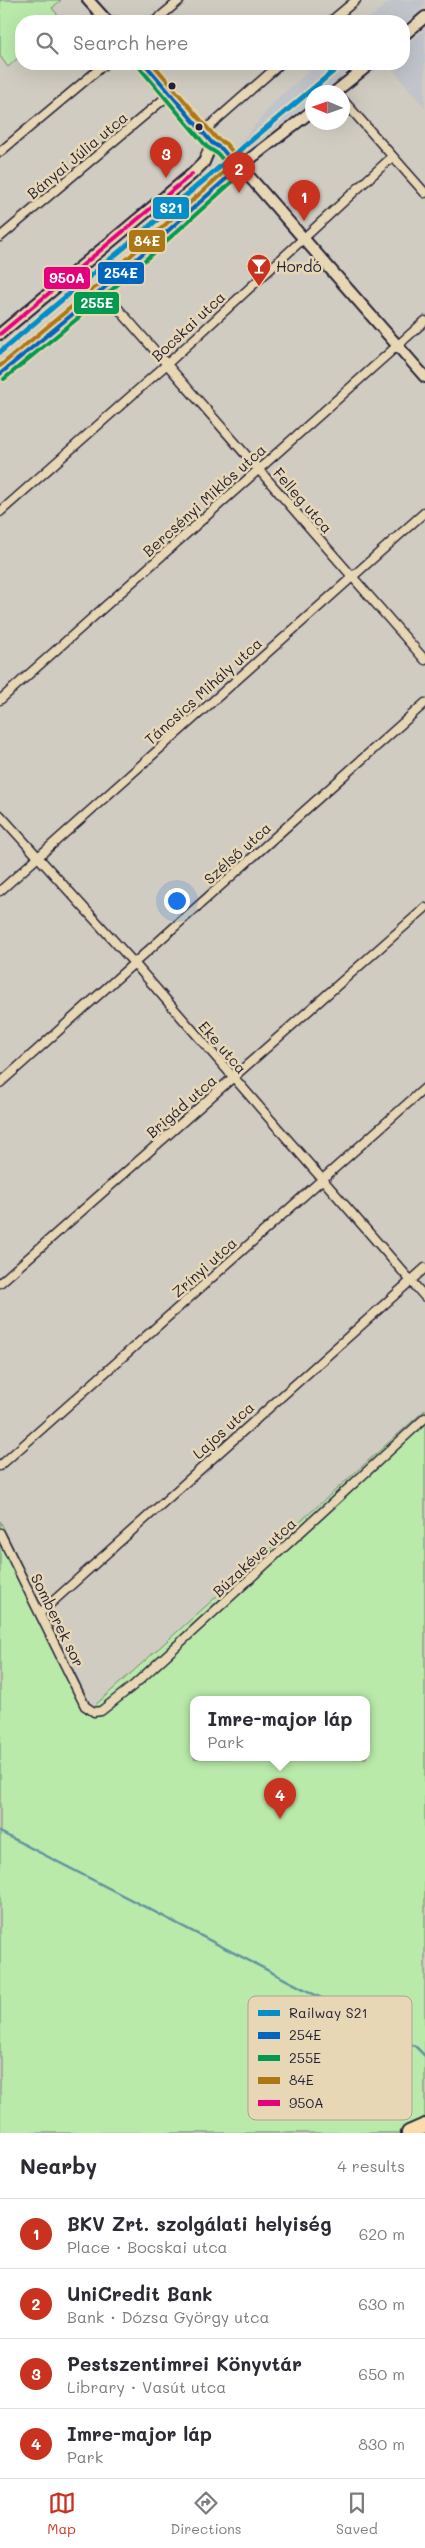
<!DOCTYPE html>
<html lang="en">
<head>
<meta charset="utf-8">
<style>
	:root { --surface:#fff; --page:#f2f2f3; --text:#2b2b33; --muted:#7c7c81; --line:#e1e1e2; --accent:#c8321e }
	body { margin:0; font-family:Mali,sans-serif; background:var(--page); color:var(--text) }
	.compass { position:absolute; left:305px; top:85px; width:45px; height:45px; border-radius:50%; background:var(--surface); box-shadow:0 5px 20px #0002; rotate:272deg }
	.you { position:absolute; left:176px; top:900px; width:18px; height:18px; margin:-12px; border:4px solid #fff; border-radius:50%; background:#1a73e8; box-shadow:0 0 0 8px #1a73e833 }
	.badge { display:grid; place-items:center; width:32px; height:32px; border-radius:50%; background:var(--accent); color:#fff; font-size:16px; font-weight:700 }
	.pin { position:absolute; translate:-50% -41px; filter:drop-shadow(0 1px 2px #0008) }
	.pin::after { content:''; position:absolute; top:26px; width:18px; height:15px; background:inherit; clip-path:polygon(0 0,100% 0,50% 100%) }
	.popup { position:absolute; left:190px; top:1696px; width:180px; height:65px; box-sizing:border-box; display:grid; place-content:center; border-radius:10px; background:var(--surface); filter:drop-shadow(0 1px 4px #0005); font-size:16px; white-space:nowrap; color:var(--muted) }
	.popup b { font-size:19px; color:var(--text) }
	.popup::after { content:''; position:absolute; left:50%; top:100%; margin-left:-10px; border:10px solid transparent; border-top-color:var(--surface) }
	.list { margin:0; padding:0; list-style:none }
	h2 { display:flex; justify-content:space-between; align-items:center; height:65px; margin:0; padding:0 20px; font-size:21px }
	h2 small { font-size:16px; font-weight:400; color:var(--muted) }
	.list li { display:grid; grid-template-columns:32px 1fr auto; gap:15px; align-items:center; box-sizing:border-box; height:70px; padding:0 20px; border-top:1px solid var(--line) }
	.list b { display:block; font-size:19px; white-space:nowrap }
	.list p { margin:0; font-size:16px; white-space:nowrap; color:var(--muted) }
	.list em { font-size:16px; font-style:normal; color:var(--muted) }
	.icon { flex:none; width:28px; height:28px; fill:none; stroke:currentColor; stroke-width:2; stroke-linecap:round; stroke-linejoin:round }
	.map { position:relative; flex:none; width:425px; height:2133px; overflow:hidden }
	.search { position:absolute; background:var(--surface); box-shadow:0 5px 20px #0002; left:15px; right:15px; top:15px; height:55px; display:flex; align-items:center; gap:12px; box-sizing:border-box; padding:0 18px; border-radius:20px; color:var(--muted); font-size:19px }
	.sheet { height:345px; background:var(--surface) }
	nav { display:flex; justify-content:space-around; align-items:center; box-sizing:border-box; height:70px; border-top:1px solid var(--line); background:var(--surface); font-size:14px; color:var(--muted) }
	nav a { display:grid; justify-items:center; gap:2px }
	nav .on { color:var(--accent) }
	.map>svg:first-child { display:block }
</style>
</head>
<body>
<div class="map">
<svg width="425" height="2133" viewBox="0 0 425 2133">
	<rect width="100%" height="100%" fill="#d1ccc1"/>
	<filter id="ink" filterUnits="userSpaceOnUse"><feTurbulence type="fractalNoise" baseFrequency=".02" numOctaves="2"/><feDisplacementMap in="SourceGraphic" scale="10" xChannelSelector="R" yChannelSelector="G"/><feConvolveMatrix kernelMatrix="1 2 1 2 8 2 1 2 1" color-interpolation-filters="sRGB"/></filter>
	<g filter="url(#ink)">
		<path fill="#c1c4ca" d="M391,0H425V6L404,24V21H366Z
			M425,29V108L388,64H404V48Z
			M318,64H355L324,92H312V101L242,153L0,358V347L236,147L280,96Z"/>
		<path fill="#b9eaaa" stroke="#6e8672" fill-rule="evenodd" d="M0,0H61L52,8L62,20L60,21H21V55L8,67L0,56Z
			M425,1410V2133H0V1521L92,1708ZM194,1700H366V1758H194Z"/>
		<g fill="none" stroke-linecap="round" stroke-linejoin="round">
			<path stroke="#61929f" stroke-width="2.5" d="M0,1832L416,2047L425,2056"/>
			<defs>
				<path id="street" d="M155,21L180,0
					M331,21L356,0
					M342,99L425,193
					M204,131L280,64
					M0,152L105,64
					M0,237L171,93
					M102,290L425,660
					M0,512L166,365L392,157
					M0,700L425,321
					M0,815L134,963L425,1297
					M0,891L425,512
					M0,1083L425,703
					M0,1283L425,908
					M0,1466L425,1088
					M0,1533L85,1706L94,1712L101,1711L134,1685L425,1418
					M40,1613L425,1268"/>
				<path id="secondary" d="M88,0L107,21
					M404,35L425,17
					M145,64L212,143L247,174L425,377
					M335,92L370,64
					M0,334L192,174L204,162L212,143
					M0,374L102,290L228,176L312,111"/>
				<path id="highway" d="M409,2133L425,2126"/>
			</defs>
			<use href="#street" stroke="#22223b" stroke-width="11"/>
			<use href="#secondary" stroke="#22223b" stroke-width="14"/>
			<use href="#highway" stroke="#22223b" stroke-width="18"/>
			<use href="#street" stroke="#e8d7b4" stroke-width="8"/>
			<use href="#secondary" stroke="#e8d7b4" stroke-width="10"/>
			<use href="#highway" stroke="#fbddab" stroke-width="14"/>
			<defs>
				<path id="bus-1" d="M145,64L212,143L222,149L238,168
					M0,374L102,290L238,168"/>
				<path id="bus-2" d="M140,68L207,147L218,154L233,172
					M4,379L106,295L242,173"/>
				<path id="bus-3" d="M153,64L216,138L226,144L243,164
					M0,366L98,285L234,163"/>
				<path id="bus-4" d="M0,334L192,174"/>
			</defs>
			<use href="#bus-1" stroke="#e8d7b4" stroke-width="8"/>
			<use href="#bus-2" stroke="#e8d7b4" stroke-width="8"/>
			<use href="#bus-3" stroke="#e8d7b4" stroke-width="8"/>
			<use href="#bus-4" stroke="#e8d7b4" stroke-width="8"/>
			<use href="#bus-1" stroke="#0065bd" stroke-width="4"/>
			<use href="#bus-2" stroke="#03994f" stroke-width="4"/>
			<use href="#bus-3" stroke="#ac7815" stroke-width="4"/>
			<use href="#bus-4" stroke="#e5007d" stroke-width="4"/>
			<defs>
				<path id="rail-1" d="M0,352L342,64"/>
			</defs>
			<use href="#rail-1" stroke="#e8d7b4" stroke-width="9"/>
			<use href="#rail-1" stroke="#058dca" stroke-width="5"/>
		</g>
	</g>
	<defs>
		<symbol id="bar-pin" viewBox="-11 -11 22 30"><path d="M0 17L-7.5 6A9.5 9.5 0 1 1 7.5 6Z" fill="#c8321e" stroke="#e8d7b4"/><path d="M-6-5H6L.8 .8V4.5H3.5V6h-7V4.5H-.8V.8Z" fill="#fff"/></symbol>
	</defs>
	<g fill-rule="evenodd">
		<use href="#bar-pin" x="245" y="252" width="28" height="38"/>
	</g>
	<g fill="#22223b" stroke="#e8d7b4" stroke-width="2">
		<circle cx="172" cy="86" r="4.5"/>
		<circle cx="199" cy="127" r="4.5"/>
	</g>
	<g text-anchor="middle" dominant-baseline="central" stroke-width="5" stroke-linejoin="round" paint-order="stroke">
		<g font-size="15" fill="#22223b" stroke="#e8d7b4">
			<text transform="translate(77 155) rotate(-40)">Bányai Júlia utca</text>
			<text transform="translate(188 326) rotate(-43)">Bocskai utca</text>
			<text transform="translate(204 500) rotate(-42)">Bercsényi Miklós utca</text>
			<text transform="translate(303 500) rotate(49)">Felleg utca</text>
			<text transform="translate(203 691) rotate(-42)">Táncsics Mihály utca</text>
			<text transform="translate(237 853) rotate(-42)">Szélső utca</text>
			<text transform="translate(223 1047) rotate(49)">Eke utca</text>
			<text transform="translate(181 1106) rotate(-41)">Brigád utca</text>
			<text transform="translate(204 1267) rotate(-42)">Zrínyi utca</text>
			<text transform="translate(223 1430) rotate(-42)">Lajos utca</text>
			<text transform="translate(254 1557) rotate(-43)">Búzakéve utca</text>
			<text transform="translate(58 1620) rotate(64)">Somberek sor</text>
		</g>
		<g font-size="15" fill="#22223b" stroke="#e8d7b4" text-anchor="start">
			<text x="276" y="266">Hordó</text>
		</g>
	</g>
	<rect x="248" y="1996" width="164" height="124" rx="8" fill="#e8d7b4" stroke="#ada190" stroke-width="1"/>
	<rect x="258" y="2010" width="22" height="6" fill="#058dca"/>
	<rect x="258" y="2032" width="22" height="7" fill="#0065bd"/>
	<rect x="258" y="2055" width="22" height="6" fill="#03994f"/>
	<rect x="258" y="2077" width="22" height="7" fill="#ac7815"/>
	<rect x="258" y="2100" width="22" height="6" fill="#e5007d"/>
	<g font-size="14" fill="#22223b">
		<text x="289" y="2018">Railway S21</text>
		<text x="289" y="2040">254E</text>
		<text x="289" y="2063">255E</text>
		<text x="289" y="2085">84E</text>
		<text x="289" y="2108">950A</text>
	</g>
	<g stroke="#e8d7b4" stroke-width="2">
		<rect x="152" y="196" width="38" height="24" rx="5" fill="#058dca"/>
		<rect x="128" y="229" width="38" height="24" rx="5" fill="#ac7815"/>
		<rect x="97" y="261" width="48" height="24" rx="5" fill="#0065bd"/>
		<rect x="43" y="266" width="48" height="24" rx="5" fill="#e5007d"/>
		<rect x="73" y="291" width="47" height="24" rx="5" fill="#03994f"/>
	</g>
	<g font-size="14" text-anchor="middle" font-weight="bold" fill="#fff">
		<text x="171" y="213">S21</text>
		<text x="147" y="246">84E</text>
		<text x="121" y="278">254E</text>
		<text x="67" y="283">950A</text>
		<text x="97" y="308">255E</text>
	</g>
</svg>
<svg class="compass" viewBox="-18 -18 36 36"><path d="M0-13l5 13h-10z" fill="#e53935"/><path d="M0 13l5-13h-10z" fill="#7c7c81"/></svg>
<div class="you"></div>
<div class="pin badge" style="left:304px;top:221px">1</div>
<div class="pin badge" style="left:239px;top:193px">2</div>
<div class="pin badge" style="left:166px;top:178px">3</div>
<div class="pin badge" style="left:280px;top:1819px">4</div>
<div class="popup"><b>Imre-major láp</b>Park</div>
<div class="search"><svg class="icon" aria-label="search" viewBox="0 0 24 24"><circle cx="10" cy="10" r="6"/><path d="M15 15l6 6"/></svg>Search here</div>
</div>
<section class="sheet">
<h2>Nearby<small>4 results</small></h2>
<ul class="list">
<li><span class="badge">1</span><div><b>BKV Zrt. szolgálati helyiség</b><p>Place · Bocskai utca</p></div><em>620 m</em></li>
<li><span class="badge">2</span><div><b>UniCredit Bank</b><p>Bank · Dózsa György utca</p></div><em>630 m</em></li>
<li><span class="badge">3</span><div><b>Pestszentimrei Könyvtár</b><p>Library · Vasút utca</p></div><em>650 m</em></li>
<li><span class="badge">4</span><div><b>Imre-major láp</b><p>Park</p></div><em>830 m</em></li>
</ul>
</section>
<nav>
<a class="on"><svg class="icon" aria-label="map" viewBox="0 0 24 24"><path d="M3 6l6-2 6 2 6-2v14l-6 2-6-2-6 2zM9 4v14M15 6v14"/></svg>Map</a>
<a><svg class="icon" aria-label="directions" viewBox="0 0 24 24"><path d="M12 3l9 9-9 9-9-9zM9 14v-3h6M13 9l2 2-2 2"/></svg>Directions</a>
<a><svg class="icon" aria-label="saved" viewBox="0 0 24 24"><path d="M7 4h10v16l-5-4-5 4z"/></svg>Saved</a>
</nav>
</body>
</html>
